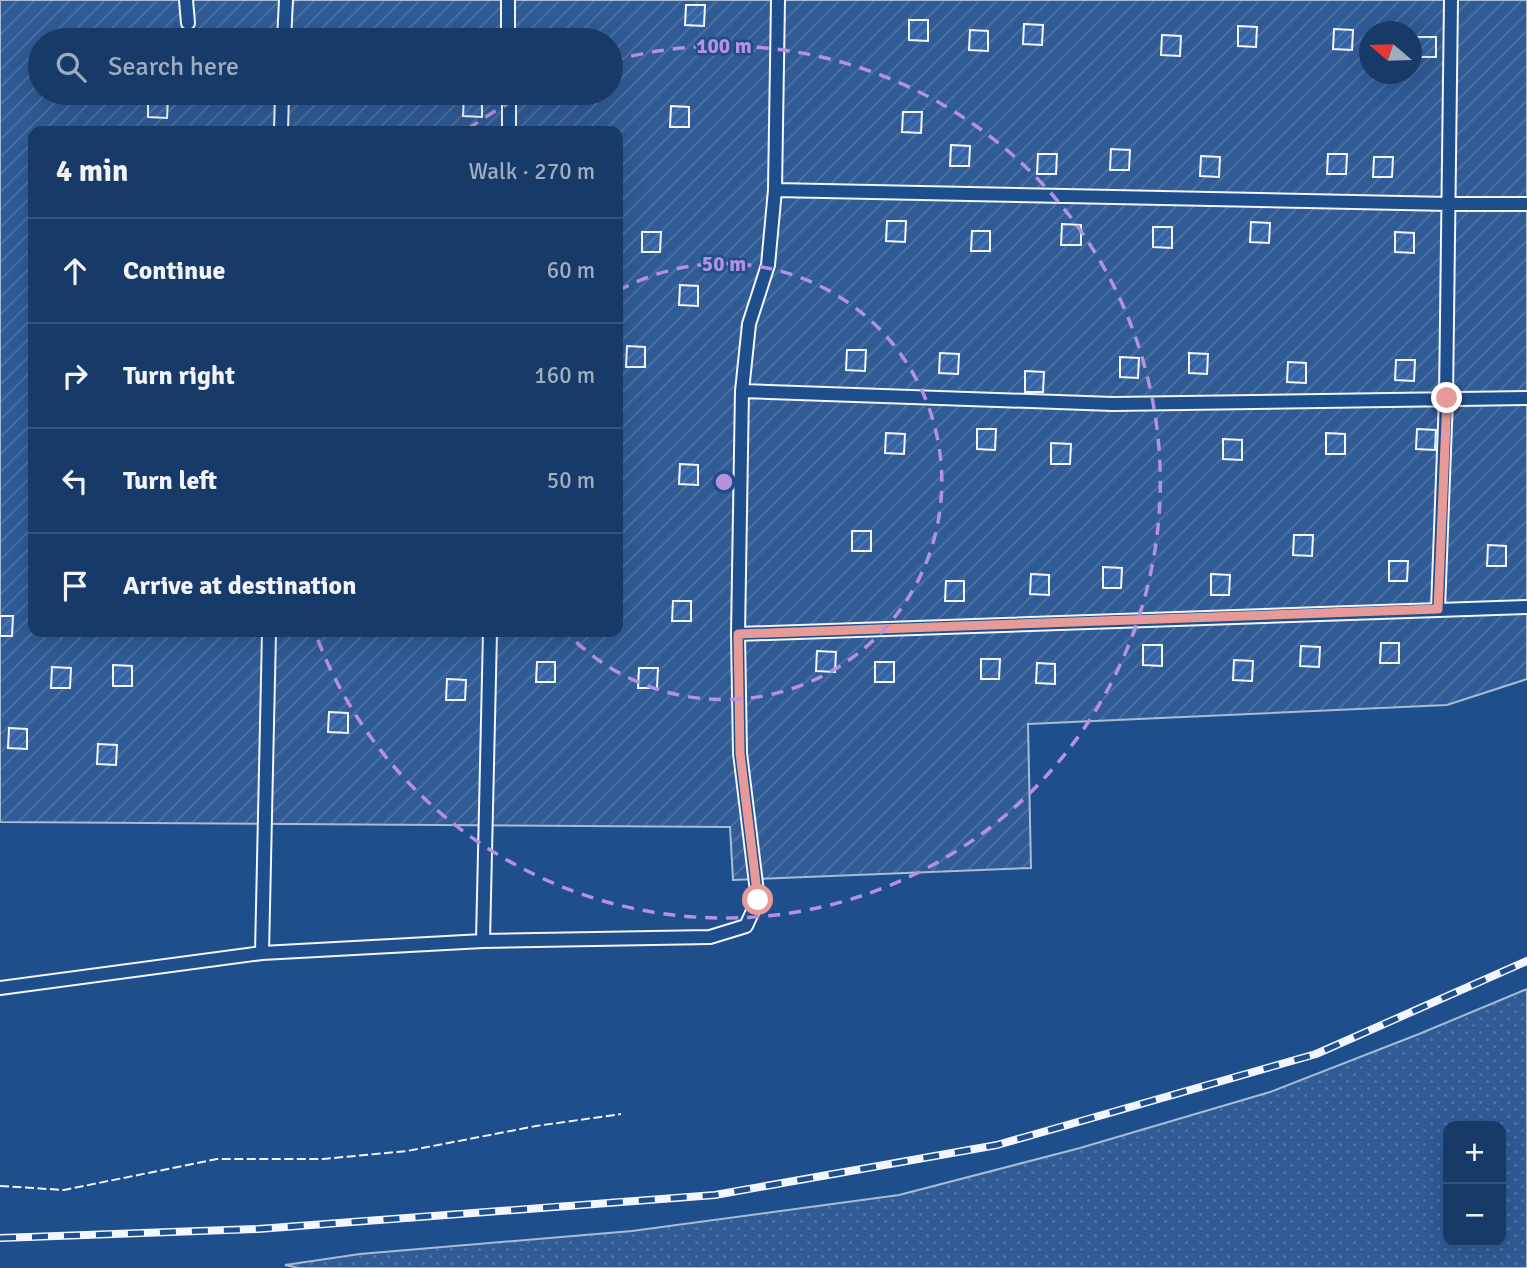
<!DOCTYPE html>
<html lang="en">
<head>
<meta charset="utf-8">
<style>
	:root { --surface:#173a69; --page:#20416f; --text:#f1f3f6; --muted:#9eadc0; --line:#36547d }
	body { margin:0; font-family:Signika,sans-serif; background:var(--page); color:var(--text) }
	.controls { position:absolute; right:21px; bottom:21px; display:grid; overflow:hidden; border-radius:14px; box-shadow:0 7px 28px #0002 }
	.controls button { width:63px; height:63px; display:grid; place-items:center; padding:0; border:0; border-bottom:2px solid var(--line); background:var(--surface); color:var(--text); font:35px sans-serif }
	.compass { position:absolute; left:1359px; top:21px; width:63px; height:63px; border-radius:50%; background:var(--surface); box-shadow:0 7px 28px #0002; rotate:289deg }
	.stop { position:absolute; width:21px; height:21px; margin:-16px; border:5px solid #e69b98; border-radius:50%; background:#fff }
	.stop.end { background:#e69b98; border-color:#fff; box-shadow:0 2px 7px #0008 }
	.list { margin:0; padding:0; list-style:none }
	h2 { display:flex; justify-content:space-between; align-items:center; height:91px; margin:0; padding:0 28px; font-size:30px }
	h2 small { font-size:23px; font-weight:400; color:var(--muted) }
	.list li { display:grid; grid-template-columns:46px 1fr auto; gap:21px; align-items:center; box-sizing:border-box; height:105px; padding:0 28px; border-top:2px solid var(--line) }
	.list b { display:block; font-size:26px; white-space:nowrap }
	.list em { font-size:23px; font-style:normal; color:var(--muted) }
	.icon { flex:none; width:38px; height:38px; fill:none; stroke:currentColor; stroke-width:2; stroke-linecap:round; stroke-linejoin:round }
	.map { position:relative; flex:none; width:1527px; height:1268px; overflow:hidden }
	.search { position:absolute; background:var(--surface); box-shadow:0 7px 28px #0002; left:28px; top:28px; width:595px; height:77px; display:flex; align-items:center; gap:18px; box-sizing:border-box; padding:0 24px; border-radius:38px; color:var(--muted); font-size:26px }
	.panel { position:absolute; background:var(--surface); box-shadow:0 7px 28px #0002; left:28px; top:126px; width:595px; height:511px; border-radius:14px }
	.map>svg:first-child { display:block }
</style>
</head>
<body>
<div class="map">
<svg width="1527" height="1268" viewBox="0 0 1527 1268">
	<defs>
		<pattern id="grass-dots" width="8" height="8" patternUnits="userSpaceOnUse" patternTransform="scale(1.75)"><rect width="8" height="8" fill="#305b95"/><path d="M2 2h.1M6 6h.1" fill="none" stroke="#4e73a5" stroke-width="1.8" stroke-linecap="round"/></pattern>
		<pattern id="garden-furrows" width="10" height="10" patternUnits="userSpaceOnUse" patternTransform="scale(1.75)"><rect width="10" height="10" fill="#305b95"/><path d="M-1 1l2-2M0 10L10 0M9 11l2-2" fill="none" stroke="#4e73a5"/></pattern>
		<pattern id="building-hatch" width="6" height="6" patternUnits="userSpaceOnUse" patternTransform="scale(1.75)"><rect width="6" height="6" fill="#3563a3"/><path d="M-1 1l2-2M0 6l6-6M5 7l2-2" fill="none" stroke="#537ab1"/></pattern>
	</defs>
	<rect width="100%" height="100%" fill="#1f4e8c"/>
	<path fill="url(#grass-dots)" stroke="#a8bbd7" stroke-width="2" fill-rule="evenodd" d="M1527,989V1268H299L285,1265L360,1254L632,1231L899,1195L1080,1148L1270,1092L1419,1034ZM1448,1126H1501V1242H1448Z"/>
	<path fill="url(#garden-furrows)" stroke="#a8bbd7" stroke-width="2" fill-rule="evenodd" d="M0,0H1527V679L1447,705L1028,724L1031,868L733,880L730,827L0,822ZM1370,32H1412V74H1370ZM40,40H611V93H40ZM33,131H618V632H33Z"/>
	<path fill="url(#building-hatch)" stroke="#f2f6ff" stroke-width="2" d="M686,5H705L704,26L685,25Z
		M909,20H928V41L909,40Z
		M1024,24L1043,25L1042,45L1023,44Z
		M1238,26L1257,27L1256,47L1238,46Z
		M1334,29L1353,30L1352,50L1333,49Z
		M970,30L988,31V51L969,50Z
		M1162,35L1181,36L1180,56L1161,55Z
		M1417,37H1436V57H1417Z
		M464,96L482,97V117L463,116Z
		M148,97L168,98L167,118L148,117Z
		M671,106L689,107V127H670Z
		M903,112H922L921,133L902,132Z
		M951,145L970,146L969,166H950Z
		M1111,149L1130,150L1129,170H1110Z
		M1038,154H1057L1056,174H1037Z
		M1328,154H1347L1346,174H1327Z
		M1201,156L1220,157L1219,177L1200,176Z
		M1374,157H1393L1392,177H1373Z
		M887,221H906L905,242L886,241Z
		M1251,222L1270,223L1269,243L1250,242Z
		M1062,224L1081,225V245H1061Z
		M1153,227H1172V248L1153,247Z
		M972,231H990V251H971Z
		M642,232H661L660,252H642Z
		M1395,232L1414,233V253L1395,252Z
		M680,285L698,286V306L679,305Z
		M627,346L645,347V367H626Z
		M847,350H866L865,371L846,370Z
		M940,353L959,354L958,374L939,373Z
		M1189,353L1208,354L1207,374L1189,373Z
		M1120,357L1139,358L1138,378L1120,377Z
		M1396,360H1415L1414,381L1395,380Z
		M1288,362L1306,363V383L1287,382Z
		M1025,371L1044,372L1043,392H1025Z
		M977,429H996L995,450L977,449Z
		M1417,429L1436,430L1435,450L1416,449Z
		M886,433L905,434L904,454L885,453Z
		M1326,433L1345,434V454H1326Z
		M1223,439L1242,440V460L1223,459Z
		M1051,443L1071,444L1070,464H1051Z
		M680,464L698,465V485L679,484Z
		M852,531H871V551H852Z
		M1294,535H1313L1312,556L1293,555Z
		M1488,545L1506,546V566H1487Z
		M1389,561H1408L1407,581H1389Z
		M1103,567L1122,568L1121,588H1103Z
		M1031,574L1049,575V595L1030,594Z
		M1211,574L1230,575L1229,595H1211Z
		M946,581H964V601H945Z
		M673,601H691V621H672Z
		M0,616H13L12,636H0Z
		M1381,643H1399V663H1380Z
		M1143,645H1162V666L1143,665Z
		M1301,646L1320,647L1319,667L1300,666Z
		M817,651L836,652L835,672L816,671Z
		M981,659H1000L999,679H981Z
		M1234,660L1253,661L1252,681L1233,680Z
		M537,662H555V682H536Z
		M875,662H894V682H875Z
		M1037,663L1055,664V684L1036,683Z
		M113,665L132,666V686H113Z
		M52,667L71,668L70,688H51Z
		M639,668H658L657,688H638Z
		M447,679L466,680L465,700H446Z
		M329,712L348,713V733L328,732Z
		M9,728L27,729V749L8,748Z
		M98,744L117,745L116,765L97,764Z"/>
	<g fill="none" stroke-linecap="round" stroke-linejoin="round">
		<defs>
			<path id="service" d="M186,0L188,23
				M508,0V40
				M284,40L286,0
				M509,93V131
				M281,131L282,93
				M775,190L1449,204H1527
				M742,391L1113,404L1527,398
				M1438,609L1446,398L1451,0
				M738,634L1527,607
				M483,941L490,632
				M262,953L269,632
				M0,988L262,953L483,941L710,937L746,926L758,900L740,753L738,634L742,391L749,324L768,265L775,190L778,0"/>
		</defs>
		<use href="#service" stroke="#f2f6ff" stroke-width="16"/>
		<use href="#service" stroke="#1f4e8c" stroke-width="12"/>
		<defs>
			<path id="rail" d="M0,1238L258,1229L715,1195L997,1145L1316,1054L1527,961"/>
		</defs>
		<use href="#rail" stroke="#f2f6ff" stroke-width="8"/>
		<use href="#rail" stroke="#1f4e8c" stroke-width="5" stroke-dasharray="16" stroke-linecap="butt"/>
		<path stroke="#f2f6ff" stroke-width="2" stroke-dasharray="9 3.5" stroke-linecap="butt" d="M0,1186L64,1190L217,1159H323L407,1151L536,1126L621,1114"/>
	</g>
	<g fill="none" stroke-linecap="round" stroke-linejoin="round">
		<path stroke="#e69b98" stroke-width="9" d="M758,900L740,753L738,634L1438,609L1447,398"/>
	</g>
	<g fill="none" stroke="#b691df" stroke-width="3.5" stroke-dasharray="12 9">
		<path d="M618 291A218 218 0 1 1 566 632"/>
		<path d="M468 129A436 436 0 0 1 526 94M611 61A436 436 0 1 1 316 635"/>
	</g>
	<circle cx="724" cy="482" r="10" fill="#b691df" stroke="#1f4e8c" stroke-width="3.5"/>
	<g font-size="21" text-anchor="middle" font-weight="bold" fill="#b691df" stroke="#1f4e8c" stroke-width="5" stroke-linejoin="round" paint-order="stroke">
		<text x="724" y="53">100 m</text>
		<text x="724" y="271">50 m</text>
	</g>
</svg>
<div class="controls">
<button>+</button>
<button>−</button>
</div>
<svg class="compass" viewBox="-18 -18 36 36"><path d="M0-13l5 13h-10z" fill="#e53935"/><path d="M0 13l5-13h-10z" fill="#9eadc0"/></svg>
<div class="stop" style="left:758px;top:900px"></div>
<div class="stop end" style="left:1447px;top:398px"></div>
<div class="search"><svg class="icon" aria-label="search" viewBox="0 0 24 24"><circle cx="10" cy="10" r="6"/><path d="M15 15l6 6"/></svg>Search here</div>
<section class="panel">
<h2>4 min<small>Walk · 270 m</small></h2>
<ul class="list">
<li><svg class="icon" aria-label="ahead" viewBox="0 0 24 24"><path d="M12 20V5M6 11l6-6 6 6"/></svg><div><b>Continue</b></div><em>60 m</em></li>
<li><svg class="icon" aria-label="right" viewBox="0 0 24 24"><path d="M7 20v-9h11M14 6l5 5-5 5"/></svg><div><b>Turn right</b></div><em>160 m</em></li>
<li><svg class="icon" aria-label="left" viewBox="0 0 24 24"><path d="M17 20v-9H6M10 6l-5 5 5 5"/></svg><div><b>Turn left</b></div><em>50 m</em></li>
<li><svg class="icon" aria-label="arrive" viewBox="0 0 24 24"><path d="M6 21V4h12l-3 4 3 4H6"/></svg><div><b>Arrive at destination</b></div></li>
</ul>
</section>
</div>
</body>
</html>
